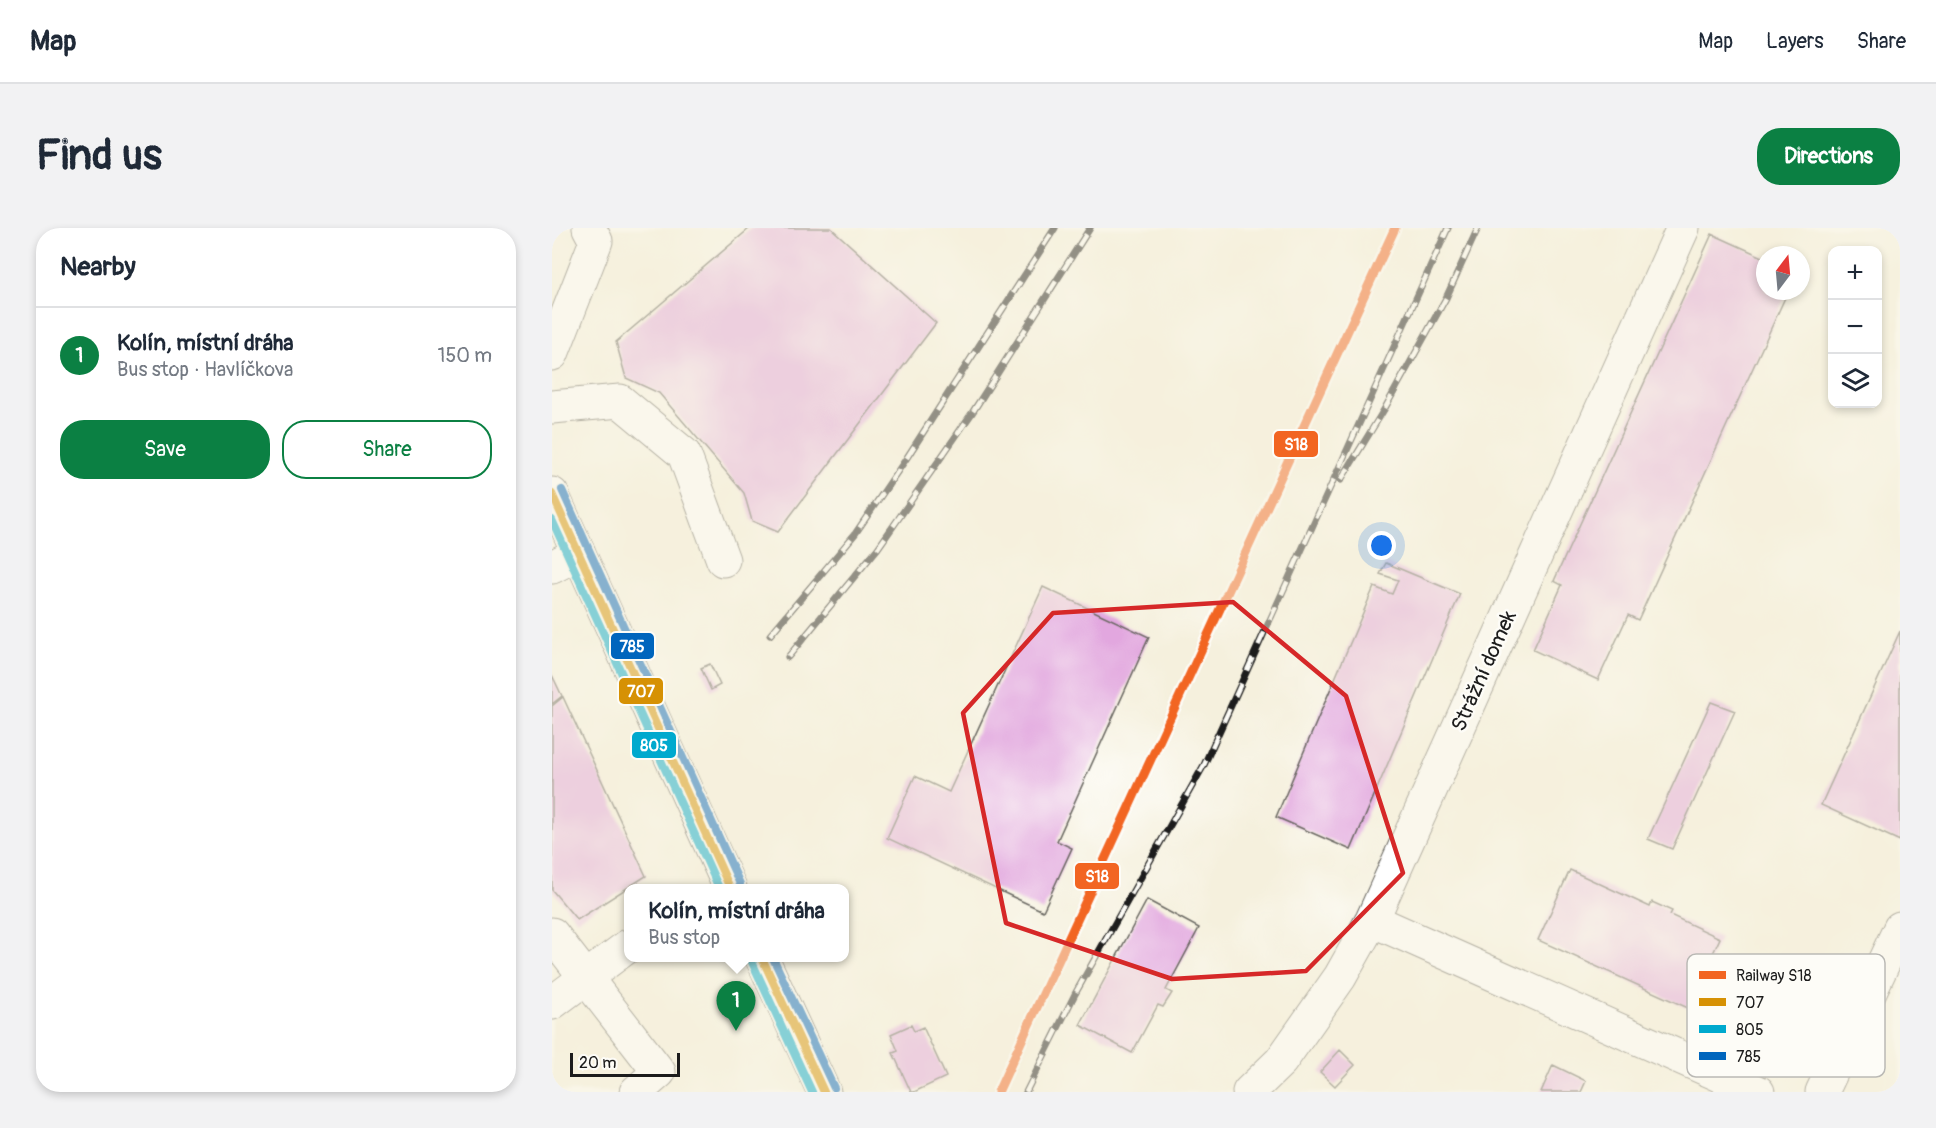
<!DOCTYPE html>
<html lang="en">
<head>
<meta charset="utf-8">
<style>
	:root { --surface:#fff; --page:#f2f2f3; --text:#1f2937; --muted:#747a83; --line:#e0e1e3; --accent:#0b8043 }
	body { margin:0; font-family:Pangolin,sans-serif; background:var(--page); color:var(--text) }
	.controls { position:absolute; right:18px; top:18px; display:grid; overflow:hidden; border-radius:12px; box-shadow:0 3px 9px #0003 }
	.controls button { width:54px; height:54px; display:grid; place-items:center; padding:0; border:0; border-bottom:2px solid var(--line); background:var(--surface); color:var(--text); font:30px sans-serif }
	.compass { position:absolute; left:1204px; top:18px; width:54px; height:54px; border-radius:50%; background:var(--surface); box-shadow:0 3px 9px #0003; rotate:16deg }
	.scale { position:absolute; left:18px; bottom:15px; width:110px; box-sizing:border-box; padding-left:6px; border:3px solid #1c1c1c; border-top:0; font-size:16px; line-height:21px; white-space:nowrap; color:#1c1c1c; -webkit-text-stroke:4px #fdfcf7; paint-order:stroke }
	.you { position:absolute; left:830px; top:318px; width:21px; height:21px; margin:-15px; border:4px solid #fff; border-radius:50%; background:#1a73e8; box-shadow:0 0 0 9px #1a73e833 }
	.badge { display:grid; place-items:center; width:39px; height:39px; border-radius:50%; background:var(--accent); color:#fff; font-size:20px; font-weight:700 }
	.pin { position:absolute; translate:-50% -50px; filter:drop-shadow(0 2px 3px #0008) }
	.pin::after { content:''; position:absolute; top:32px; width:21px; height:18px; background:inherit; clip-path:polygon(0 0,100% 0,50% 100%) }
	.popup { position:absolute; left:72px; top:656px; width:225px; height:78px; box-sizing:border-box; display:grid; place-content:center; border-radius:12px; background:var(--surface); filter:drop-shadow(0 2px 4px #0005); font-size:20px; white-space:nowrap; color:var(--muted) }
	.popup b { font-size:22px; color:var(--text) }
	.popup::after { content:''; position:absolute; left:50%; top:100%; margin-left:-12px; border:12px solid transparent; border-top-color:var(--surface) }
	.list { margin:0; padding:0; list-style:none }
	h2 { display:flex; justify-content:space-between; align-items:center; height:78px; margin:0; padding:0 24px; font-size:26px }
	h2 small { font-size:20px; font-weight:400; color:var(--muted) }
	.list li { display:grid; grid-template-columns:39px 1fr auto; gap:18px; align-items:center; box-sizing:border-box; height:96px; padding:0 24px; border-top:2px solid var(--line) }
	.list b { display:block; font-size:22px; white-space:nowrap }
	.list p { margin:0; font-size:20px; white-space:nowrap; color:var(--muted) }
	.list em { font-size:20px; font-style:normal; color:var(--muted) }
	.actions { display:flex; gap:12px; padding:18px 24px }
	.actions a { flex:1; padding:14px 0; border:2px solid var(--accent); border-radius:24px; text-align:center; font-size:21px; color:var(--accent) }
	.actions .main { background:var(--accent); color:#fff }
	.icon { flex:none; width:33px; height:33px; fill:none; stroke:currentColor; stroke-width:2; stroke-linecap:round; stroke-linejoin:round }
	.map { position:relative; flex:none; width:1348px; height:864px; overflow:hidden; border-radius:24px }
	header { display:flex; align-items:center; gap:36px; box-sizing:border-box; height:84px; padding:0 30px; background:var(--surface); border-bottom:2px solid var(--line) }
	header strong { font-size:28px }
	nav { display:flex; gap:33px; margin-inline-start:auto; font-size:21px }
	.intro { display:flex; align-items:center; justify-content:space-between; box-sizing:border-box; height:144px; padding:0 36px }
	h1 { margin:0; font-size:42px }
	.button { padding:15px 27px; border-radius:24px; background:var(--accent); color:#fff; font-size:21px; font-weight:700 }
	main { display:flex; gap:36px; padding:0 36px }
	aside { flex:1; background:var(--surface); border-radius:24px; box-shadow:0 3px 9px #0003 }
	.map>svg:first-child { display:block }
</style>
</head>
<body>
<header>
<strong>Map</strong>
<nav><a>Map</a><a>Layers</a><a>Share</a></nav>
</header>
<div class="intro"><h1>Find us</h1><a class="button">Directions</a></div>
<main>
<aside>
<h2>Nearby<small></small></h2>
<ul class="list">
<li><span class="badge">1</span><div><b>Kolín, místní dráha</b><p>Bus stop · Havlíčkova</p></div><em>150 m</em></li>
</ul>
<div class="actions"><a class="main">Save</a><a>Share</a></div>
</aside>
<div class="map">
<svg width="1348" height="864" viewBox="0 0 1348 864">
	<rect width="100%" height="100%" fill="#fdfcf7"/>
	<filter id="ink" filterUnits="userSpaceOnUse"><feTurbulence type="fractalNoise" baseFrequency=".0167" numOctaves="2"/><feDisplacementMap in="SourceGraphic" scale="12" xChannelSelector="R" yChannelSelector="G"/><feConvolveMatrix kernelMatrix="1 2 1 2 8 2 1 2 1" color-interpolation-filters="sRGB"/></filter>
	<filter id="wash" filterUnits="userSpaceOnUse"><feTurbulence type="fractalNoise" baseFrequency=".008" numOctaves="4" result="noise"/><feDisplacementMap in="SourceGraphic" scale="24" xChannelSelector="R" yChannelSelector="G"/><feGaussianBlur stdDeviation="1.35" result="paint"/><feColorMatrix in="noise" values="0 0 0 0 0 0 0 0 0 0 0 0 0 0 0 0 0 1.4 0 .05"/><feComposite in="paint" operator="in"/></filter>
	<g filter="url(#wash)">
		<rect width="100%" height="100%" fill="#f5f0dd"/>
		<g id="blocks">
			<path fill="#e2a7df" d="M198,0H279L384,95L226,304L200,293L192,265L107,165L74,150L64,114Z
				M1160,6L1213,30V63H1236L1086,392L1076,387L1046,452L981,422L1010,357L1002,353Z
				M834,335L908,366L799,622L724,589L822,359L840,366L846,352L828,346Z
				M491,359L597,409L505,613L520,620L491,683L335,610L363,548L397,564Z
				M1348,403V613L1269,577Z
				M158,436L168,457L159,462L149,440Z
				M0,447L10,468L0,476Z
				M11,469L94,648L25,692L0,662V478Z
				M1159,474L1183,483L1120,621L1096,611Z
				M1018,642L1098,679L1100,674L1120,683L1118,687L1168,710L1136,780L986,712Z
				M595,672L647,700L614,762L620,765L611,779L606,777L580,825L528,797Z
				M359,797L362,803L371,799L394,849L362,864H359L341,825L346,823L339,806Z
				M788,822L803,837L783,858L768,844Z
				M1001,837L1034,853L1029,864H989Z"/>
		</g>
	</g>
	<g filter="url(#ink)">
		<use href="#blocks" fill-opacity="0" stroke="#686660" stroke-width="1.5"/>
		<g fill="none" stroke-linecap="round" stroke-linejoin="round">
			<defs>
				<path id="minor" d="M0,126L44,13L37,0
					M0,179L68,173L132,226L171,332
					M0,266L178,660
					M0,339L27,325
					M820,692L1206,864
					M0,706L107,844L84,864
					M210,730L272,864
					M0,775L76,718
					M697,864L729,833L788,749L820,692L1131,0
					M1270,864L1348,700"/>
			</defs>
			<use href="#minor" stroke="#686660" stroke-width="35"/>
			<use href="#minor" stroke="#fff" stroke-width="33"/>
			<defs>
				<path id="rail" d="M789,252L833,180L894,70L926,0
					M218,407L303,306L354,231L503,0
					M236,429L326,320L420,185L538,0
					M474,864L523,766L652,537L896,0"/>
			</defs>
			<use href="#rail" stroke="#1c1c1c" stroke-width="7"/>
			<use href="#rail" stroke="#fdfcf7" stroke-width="4.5" stroke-dasharray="14" stroke-linecap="butt"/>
			<defs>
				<path id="bus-1" d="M0,266L178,660
					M210,730L272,864"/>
				<path id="bus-2" d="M0,292L167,660
					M200,734L260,864"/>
				<path id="bus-3" d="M10,262L188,656
					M221,730L282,860"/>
			</defs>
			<use href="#bus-1" stroke="#fdfcf7" stroke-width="12"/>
			<use href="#bus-2" stroke="#fdfcf7" stroke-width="12"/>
			<use href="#bus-3" stroke="#fdfcf7" stroke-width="12"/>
			<use href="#bus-1" stroke="#d69104" stroke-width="8"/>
			<use href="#bus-2" stroke="#00a9ce" stroke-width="8"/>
			<use href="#bus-3" stroke="#0065bd" stroke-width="8"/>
			<defs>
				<path id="rail-1" d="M446,864L843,0"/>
			</defs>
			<use href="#rail-1" stroke="#fdfcf7" stroke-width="14"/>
			<use href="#rail-1" stroke="#f26522" stroke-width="9"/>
		</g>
	</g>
	<path d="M0 0H1348V864H0ZM681,374L794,468L851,645L754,743L620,751L454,695L411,485L501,385Z" fill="#f5f0dd" fill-opacity=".55" fill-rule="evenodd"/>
	<path fill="none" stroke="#d62828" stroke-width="4.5" stroke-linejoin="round" d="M681,374L794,468L851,645L754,743L620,751L454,695L411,485L501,385Z"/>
	<g text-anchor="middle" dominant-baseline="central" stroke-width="5" stroke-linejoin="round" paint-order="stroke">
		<g font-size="21" fill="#1c1c1c" stroke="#fdfcf7">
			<text transform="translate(932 443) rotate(-66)">Strážní domek</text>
		</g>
	</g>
	<rect x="1135" y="726" width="198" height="123" rx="9" fill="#fdfcf7" stroke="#bab9b5" stroke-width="1.5"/>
	<rect x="1147" y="743" width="27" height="8" fill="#f26522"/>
	<rect x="1147" y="770" width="27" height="8" fill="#d69104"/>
	<rect x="1147" y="797" width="27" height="8" fill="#00a9ce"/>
	<rect x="1147" y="824" width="27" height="8" fill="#0065bd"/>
	<g font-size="16" fill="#1c1c1c">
		<text x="1184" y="753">Railway S18</text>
		<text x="1184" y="780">707</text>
		<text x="1184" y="807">805</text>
		<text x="1184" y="834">785</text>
	</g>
	<g stroke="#fdfcf7" stroke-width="2">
		<rect x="721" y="202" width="46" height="28" rx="6" fill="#f26522"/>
		<rect x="58" y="404" width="45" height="28" rx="6" fill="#0065bd"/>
		<rect x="66" y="449" width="46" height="28" rx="6" fill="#d69104"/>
		<rect x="79" y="503" width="46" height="28" rx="6" fill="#00a9ce"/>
		<rect x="522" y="634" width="46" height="28" rx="6" fill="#f26522"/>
	</g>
	<g font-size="16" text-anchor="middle" font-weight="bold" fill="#fff">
		<text x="744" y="222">S18</text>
		<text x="80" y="424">785</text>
		<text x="89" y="469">707</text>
		<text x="102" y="523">805</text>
		<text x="545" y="654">S18</text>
	</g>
</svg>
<div class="controls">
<button>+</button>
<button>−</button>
<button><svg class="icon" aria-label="layers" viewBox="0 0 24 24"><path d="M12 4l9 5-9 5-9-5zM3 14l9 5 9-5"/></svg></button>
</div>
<svg class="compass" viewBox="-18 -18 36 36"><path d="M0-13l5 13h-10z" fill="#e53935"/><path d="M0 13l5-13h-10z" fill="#747a83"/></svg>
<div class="scale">20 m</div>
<div class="you"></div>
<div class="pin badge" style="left:184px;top:803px">1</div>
<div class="popup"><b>Kolín, místní dráha</b>Bus stop</div>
</div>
</main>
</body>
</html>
